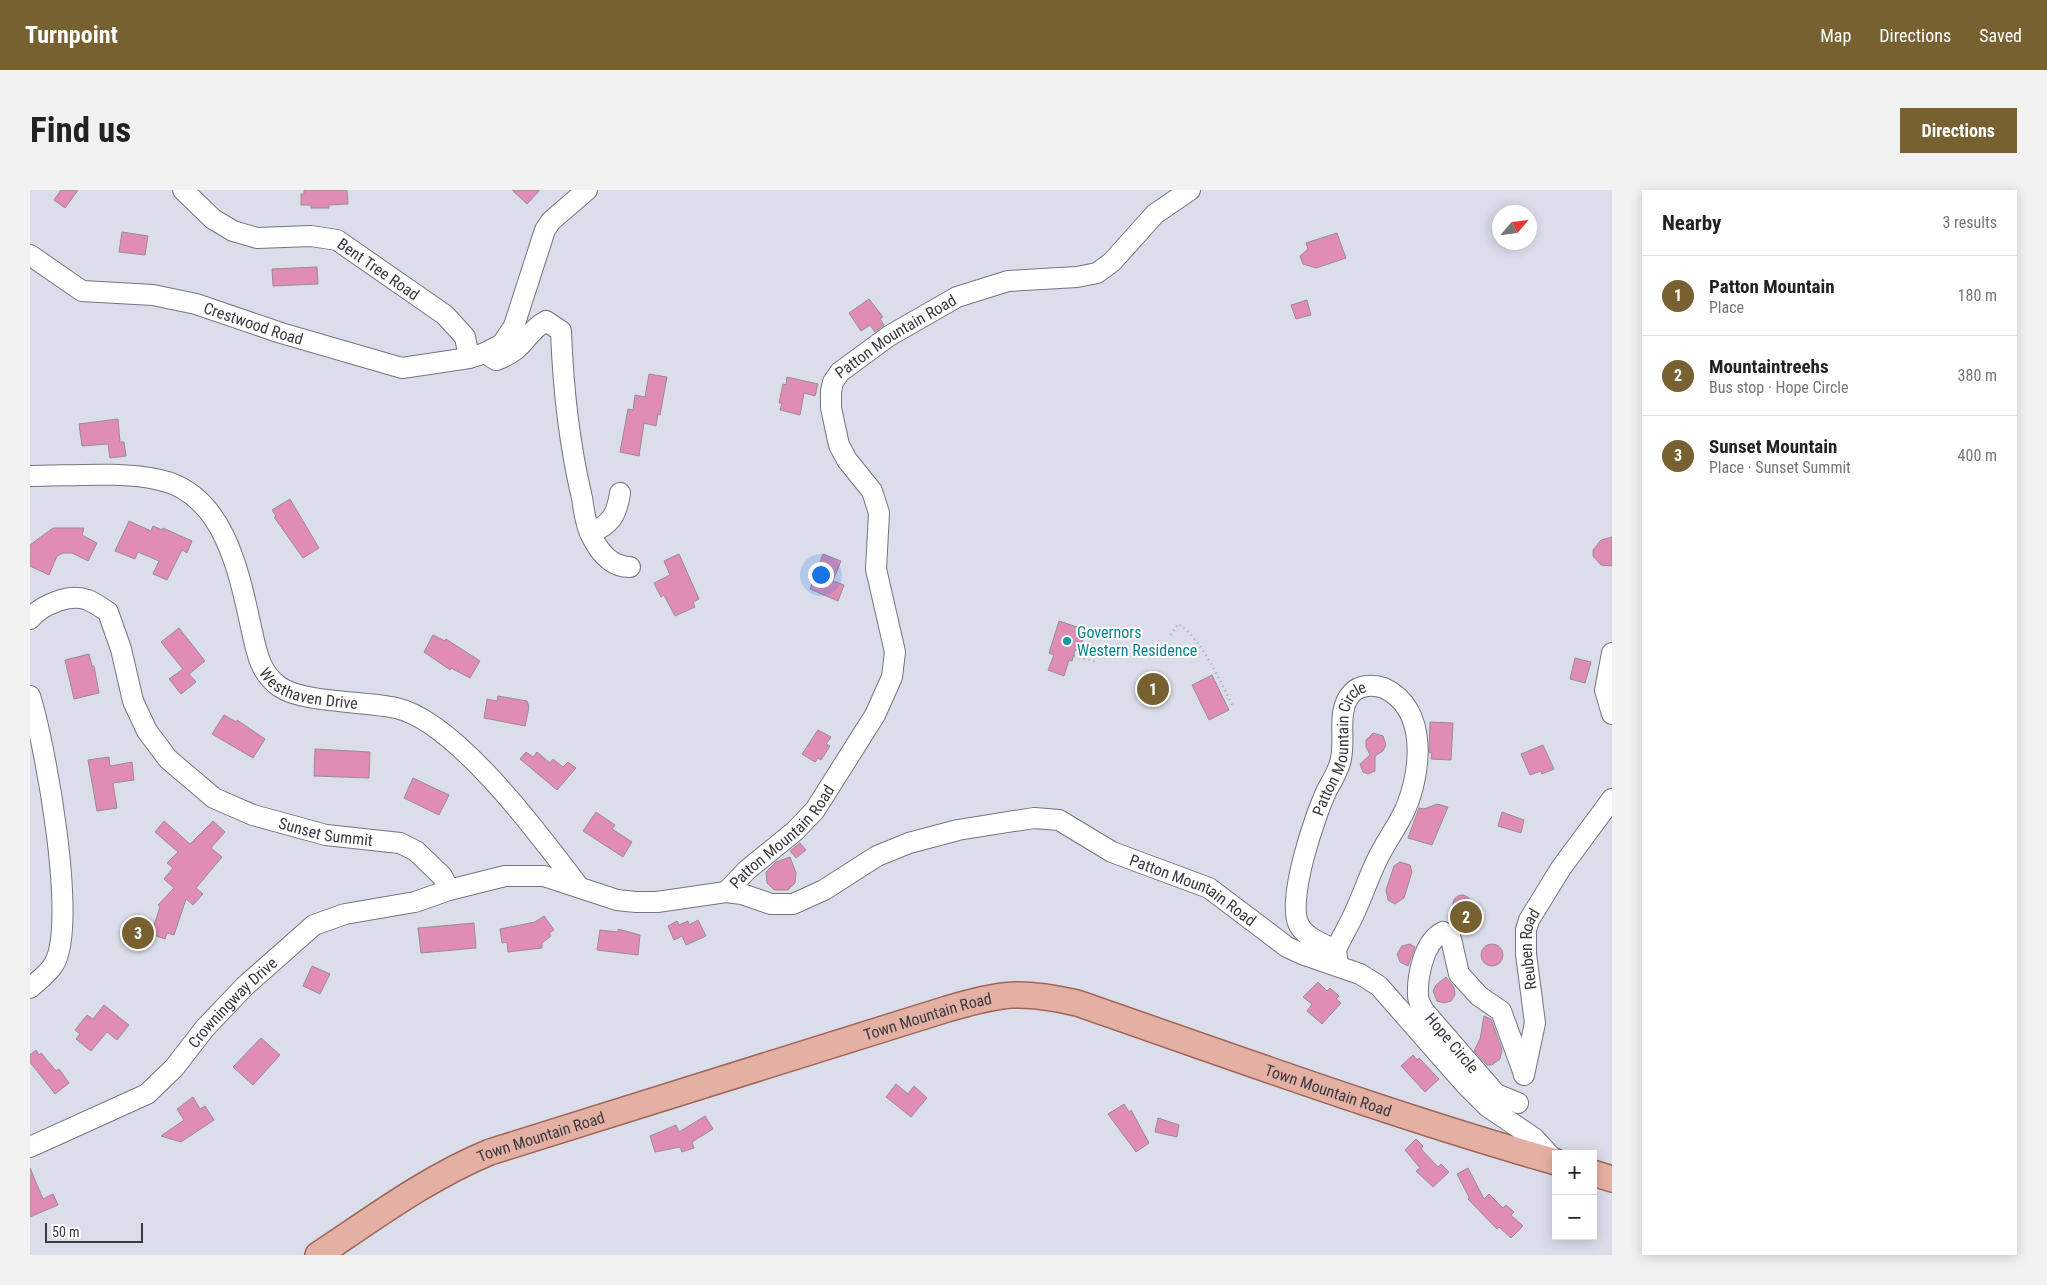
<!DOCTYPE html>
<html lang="en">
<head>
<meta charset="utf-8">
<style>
	:root { --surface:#fff; --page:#f2f2f2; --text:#222; --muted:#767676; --line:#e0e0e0; --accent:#776131 }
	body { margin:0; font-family:"Roboto Condensed",sans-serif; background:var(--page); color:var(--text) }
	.controls { position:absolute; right:15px; bottom:15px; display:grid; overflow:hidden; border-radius:0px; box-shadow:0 2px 12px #0003 }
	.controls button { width:45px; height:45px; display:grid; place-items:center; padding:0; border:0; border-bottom:1px solid var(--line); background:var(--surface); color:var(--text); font:25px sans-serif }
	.compass { position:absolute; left:1462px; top:15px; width:45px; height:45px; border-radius:50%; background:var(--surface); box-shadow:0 2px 12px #0003; rotate:62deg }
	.scale { position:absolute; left:15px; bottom:12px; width:98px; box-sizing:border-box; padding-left:5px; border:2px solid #3a3b40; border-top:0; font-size:14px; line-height:18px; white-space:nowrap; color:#3a3b40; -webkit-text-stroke:4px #fff; paint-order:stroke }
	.you { position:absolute; left:790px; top:384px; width:18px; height:18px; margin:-12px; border:4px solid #fff; border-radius:50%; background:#1a73e8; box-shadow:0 0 0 8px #1a73e833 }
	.badge { display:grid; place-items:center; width:32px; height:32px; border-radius:50%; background:var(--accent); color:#fff; font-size:16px; font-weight:700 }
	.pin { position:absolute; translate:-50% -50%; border:2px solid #fff; box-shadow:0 1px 5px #0006 }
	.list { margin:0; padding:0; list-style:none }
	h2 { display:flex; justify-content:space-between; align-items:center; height:65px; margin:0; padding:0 20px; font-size:21px }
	h2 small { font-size:16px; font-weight:400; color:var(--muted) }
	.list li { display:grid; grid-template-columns:32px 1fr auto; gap:15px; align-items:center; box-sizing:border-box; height:80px; padding:0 20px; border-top:1px solid var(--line) }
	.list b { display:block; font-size:19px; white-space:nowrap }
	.list p { margin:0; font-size:16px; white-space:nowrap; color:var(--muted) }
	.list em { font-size:16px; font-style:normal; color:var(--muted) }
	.map { position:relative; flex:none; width:1582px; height:1065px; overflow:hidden; border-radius:0px }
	header { display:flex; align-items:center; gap:30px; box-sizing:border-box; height:70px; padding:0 25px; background:var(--accent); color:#fff }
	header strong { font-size:24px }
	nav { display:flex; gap:28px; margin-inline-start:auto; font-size:18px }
	.intro { display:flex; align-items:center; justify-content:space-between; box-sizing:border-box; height:120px; padding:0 30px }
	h1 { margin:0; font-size:35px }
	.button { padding:12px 22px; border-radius:0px; background:var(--accent); color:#fff; font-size:18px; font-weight:700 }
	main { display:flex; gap:30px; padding:0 30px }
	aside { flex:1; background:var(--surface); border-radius:0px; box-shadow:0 2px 12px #0003 }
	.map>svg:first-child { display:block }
</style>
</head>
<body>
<header>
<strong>Turnpoint</strong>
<nav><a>Map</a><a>Directions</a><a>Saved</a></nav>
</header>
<div class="intro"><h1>Find us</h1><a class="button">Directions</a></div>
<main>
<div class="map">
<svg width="1582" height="1065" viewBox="0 0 1582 1065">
	<rect width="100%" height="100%" fill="#dbdeea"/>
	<path fill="#e08cb4" stroke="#988d92" d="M31,0H48L35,18L24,10Z
		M274,0H317L318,14L299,15V18H281V15H271V4H274Z
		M482,0H510L497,14Z
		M92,42L118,46L115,65L89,62Z
		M1307,43L1316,68L1286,78L1273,74L1270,66L1278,59L1276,53Z
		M287,77L288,94L243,96L242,79Z
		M839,109L853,127L850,129L854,135L845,142L840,135L831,141L819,123Z
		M1277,110L1281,125L1266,129L1261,115Z
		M619,184L637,187L630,225L628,224L626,236L614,233L609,266L590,262L598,219L603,220L605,205L615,207Z
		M757,187L788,194L785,206L774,203L770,225L750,220L752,213H749L753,194L756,195Z
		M88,229L90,252H94L96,266L80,268L78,254L52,256L49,234Z
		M260,309L289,358L273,368L244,327L246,326L242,320Z
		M99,331L121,341L123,336L132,340L133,338L162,351L157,363L152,360L137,390L123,384L129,371L108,362L105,369L85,361Z
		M23,338H54L52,345L67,353L58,371L42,363H33L27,366L19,385L0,376V355Z
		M1582,347V376L1571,375L1563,366V360L1571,350Z
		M649,364L669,409L663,412L665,417L645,426L634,405L631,407L624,393L640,385L634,371Z
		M793,364L811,371L803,391L814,395L808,411L780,399Z
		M1029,431L1056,440L1049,461L1045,460L1042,471L1039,470L1034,486L1018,480L1024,465L1019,463Z
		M149,438L175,471L159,484L166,492L151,504L139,489L153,479L131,452Z
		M403,445L415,451L416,449L450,471L440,488L421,478L420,480L394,462Z
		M59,464L62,476H64L69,503L44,509L35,470Z
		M1545,468L1561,472L1555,493L1540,489Z
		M1182,485L1199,520L1179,530L1162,495Z
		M468,506L497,511L499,517L495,536L454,528L457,509L467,511Z
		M194,525L206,532L207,530L235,549L223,568L182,544Z
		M1400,532L1423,533L1421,570L1401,569L1402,563H1399Z
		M788,540L801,547L796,554L800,556L791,570L788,568L785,572L772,564Z
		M1343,543L1353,546L1356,555L1353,561L1345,566V581L1338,584L1333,582L1330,574L1340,565L1336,557V550Z
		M1513,555L1524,579L1512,584L1511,581L1500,585L1491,564Z
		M285,559L340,562L339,588L284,586Z
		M496,562L503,567L507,562L520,573L523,569L533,577L538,572L546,578L527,600L490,569Z
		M79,567L80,576L102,572L104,590L83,593L87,618L67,621L58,570Z
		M383,588L419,605L409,625L374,608Z
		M1407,614L1418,617L1402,655L1378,648L1389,618L1394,619Z
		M566,622L585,635L582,639L602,652L593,667L553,641Z
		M1472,622L1494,630L1491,643L1468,636Z
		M134,631L160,654L183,631L195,642L181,658L192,667L166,698L173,704L163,715L156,709L144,745L137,743L135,749L121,744L130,717L128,715L144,698L134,689L143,678L137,673L148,662L125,642Z
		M770,653L776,660L766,668L760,661Z
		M760,667L766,683L765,693L758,700H744L737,693L736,682L746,672Z
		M1370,672L1380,675L1382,682L1374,708L1365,714L1358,710L1356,700L1364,676Z
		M1423 714a9 9 0 1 1 18 0a9 9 0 1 1-18 0Z
		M514,726L524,740L519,743L521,746L512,753V758L478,762L477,752L472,753L470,739L505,732Z
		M668,730L676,746L656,755L652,746L644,750L638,736L647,731L649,735L658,731L659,735Z
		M444,733L446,758L391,763L388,738Z
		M588,739L610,745L608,765L567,760L570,740L588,742Z
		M1451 765a11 11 0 1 1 22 0a11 11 0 1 1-22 0Z
		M1380,754L1385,757L1378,776L1370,772L1367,764L1372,756Z
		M282,776L300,784L290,804L273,796Z
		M1416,787L1424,797L1425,805L1421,811L1414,813L1407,811L1403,801L1406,795Z
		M1288,792L1297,801L1300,798L1309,806L1306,809L1311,813L1292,834L1277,821L1282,814L1273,807Z
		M74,815L99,835L87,850L77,842L61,861L46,849L50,844L45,840L57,825L63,829Z
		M1454,826L1461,829L1472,860L1470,869L1462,875H1457L1444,861L1450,849Z
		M231,848L250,865L223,895L203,877Z
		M6,860L9,865L11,863L26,881L29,879L39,893L25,904L0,872V865Z
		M1383,865L1387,870L1389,868L1409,889L1395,902L1371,876Z
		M866,894L878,904L884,896L897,908L881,927L856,907Z
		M163,907L170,919L175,916L184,930L151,952L131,946L154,930L147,919Z
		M1094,914L1099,922L1101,920L1119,953L1106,962L1078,924Z
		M675,926L683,939L662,952L664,958L652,962L650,957L625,962L620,946L646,935L649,942Z
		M1128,928L1149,935L1147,947L1125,942Z
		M1386,949L1393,956L1391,959L1408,977L1411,974L1419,982L1403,997L1386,981L1390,978L1375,960Z
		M0,978L13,1009L23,1004L28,1015L0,1027Z
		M1438,978L1454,1009L1459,1004L1473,1018L1476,1015L1484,1022L1481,1025L1493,1036L1481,1048L1469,1037L1467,1039L1438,1009L1439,1007L1427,984Z"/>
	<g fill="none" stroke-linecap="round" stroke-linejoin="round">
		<defs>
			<g id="minor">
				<path id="s1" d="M153,0L183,29L203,41L227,48L281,46L307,50L415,125L435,147L439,168"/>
				<path id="s2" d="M0,65L52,101L123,105L166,114L251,143L372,178L439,168L455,163L466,170C496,160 494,143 516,131L531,141C533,197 539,253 552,308C554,320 555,334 561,345C569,362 581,377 600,377"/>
				<path d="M455,163L472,154L484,136L515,40L521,31L557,0"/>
				<path id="s3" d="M0,286C38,286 94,281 130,290C194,304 209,382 221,437C226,459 229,483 250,497C273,513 336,511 366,518C426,531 512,648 549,697"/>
				<path d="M560,343C581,335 587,324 590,303"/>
				<path id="s4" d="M0,429C11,415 40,403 58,410C65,413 72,418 78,422L91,459L103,511L117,541L138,569L184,608L223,625L296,645L370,653L386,661L412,686L419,700L475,686H514L587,710L606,712H627L696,702L712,704L741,714H763L794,700L847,666L879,653L928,640L959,635L1004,628L1029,630L1082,662L1179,698L1257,757L1272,764L1330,784L1349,796L1435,894L1458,917L1504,948L1525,971"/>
				<path d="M1582,463L1575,500L1582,524"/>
				<path d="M0,506C15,553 48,734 24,774C19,783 8,791 0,798"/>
				<path id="s5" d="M696,702L717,680L765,641L785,620L845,525L862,487L865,462L846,379L849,323L842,301L817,270L809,255L801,218V201L803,192L810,182L859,146L927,107L978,91L1047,87L1067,83L1082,72L1125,24L1160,0"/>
				<path id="s6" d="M1306,760C1293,754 1276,748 1269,735C1256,711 1285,625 1297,600C1302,591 1307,583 1310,573C1317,551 1305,521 1322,503C1329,495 1344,494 1354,498C1399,519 1391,583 1375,620C1367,637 1355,653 1347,670C1338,688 1332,708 1323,726C1318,737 1311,748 1306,760L1308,775"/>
				<path id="s7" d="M1494,885L1505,833L1496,764V740L1499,730L1531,678L1582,609"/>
				<path d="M1488,913L1466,904L1394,821C1392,817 1388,811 1388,806C1387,786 1394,751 1413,742L1421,749L1429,784L1449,806L1471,821L1494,884"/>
				<path id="s8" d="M0,957L117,904L144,878L175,838L215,796L284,735L315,724L385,712L419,700"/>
			</g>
			<g id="major">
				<path d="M1563,983L1582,989"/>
				<path id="s9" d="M288,1065C344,1028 397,988 460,962L917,819C973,803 990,800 1047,813C1206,868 1364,926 1526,972"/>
			</g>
		</defs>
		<use href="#minor" stroke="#737580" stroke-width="22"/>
		<use href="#major" stroke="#9e6559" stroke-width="28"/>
		<path stroke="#a2a4ad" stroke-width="2.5" stroke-dasharray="1 4" stroke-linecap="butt" d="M1141,445L1148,434C1171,447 1191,493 1203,517
			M1044,466L1068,472"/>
		<use href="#minor" stroke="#fff" stroke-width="20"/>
		<use href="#major" stroke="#e5b0a4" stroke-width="25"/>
	</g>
	<circle fill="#0f9aa8" stroke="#fff" stroke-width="2" cx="1037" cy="451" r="5"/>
	<g text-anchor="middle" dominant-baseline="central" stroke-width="4" stroke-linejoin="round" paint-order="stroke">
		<g font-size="16" fill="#3a3b40" stroke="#fff">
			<text stroke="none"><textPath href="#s1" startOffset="221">Bent Tree Road</textPath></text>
			<text stroke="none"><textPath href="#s2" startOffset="239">Crestwood Road</textPath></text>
			<text stroke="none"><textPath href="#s5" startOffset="664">Patton Mountain Road</textPath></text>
			<text stroke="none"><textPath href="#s3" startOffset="410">Westhaven Drive</textPath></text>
			<text stroke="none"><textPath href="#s6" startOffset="231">Patton Mountain Circle</textPath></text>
			<text stroke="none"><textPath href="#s4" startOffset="426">Sunset Summit</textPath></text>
			<text stroke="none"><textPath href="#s5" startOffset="79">Patton Mountain Road</textPath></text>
			<text stroke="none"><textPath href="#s4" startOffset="1359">Patton Mountain Road</textPath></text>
			<text stroke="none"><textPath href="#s7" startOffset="128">Reuben Road</textPath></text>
			<text stroke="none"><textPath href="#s8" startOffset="254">Crowningway Drive</textPath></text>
			<text stroke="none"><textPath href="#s9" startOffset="659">Town Mountain Road</textPath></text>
			<text transform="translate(1422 853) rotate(50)">Hope Circle</text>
			<text stroke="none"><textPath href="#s9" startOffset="1078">Town Mountain Road</textPath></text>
			<text stroke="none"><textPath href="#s9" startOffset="254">Town Mountain Road</textPath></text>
		</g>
		<g font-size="16" fill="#0d838f" stroke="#fff" text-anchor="start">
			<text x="1047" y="442">Governors<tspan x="1047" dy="18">Western Residence</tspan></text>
		</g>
	</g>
</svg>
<div class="controls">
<button>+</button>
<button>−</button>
</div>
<svg class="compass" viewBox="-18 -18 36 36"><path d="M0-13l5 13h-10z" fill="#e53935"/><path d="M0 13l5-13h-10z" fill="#767676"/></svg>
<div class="scale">50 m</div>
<div class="you"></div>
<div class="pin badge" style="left:1123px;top:499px">1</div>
<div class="pin badge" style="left:1436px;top:727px">2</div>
<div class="pin badge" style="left:108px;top:743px">3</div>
</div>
<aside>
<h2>Nearby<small>3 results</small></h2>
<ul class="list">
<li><span class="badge">1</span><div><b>Patton Mountain</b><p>Place</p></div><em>180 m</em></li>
<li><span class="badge">2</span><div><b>Mountaintreehs</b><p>Bus stop · Hope Circle</p></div><em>380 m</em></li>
<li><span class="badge">3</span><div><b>Sunset Mountain</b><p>Place · Sunset Summit</p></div><em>400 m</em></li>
</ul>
</aside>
</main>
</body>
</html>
